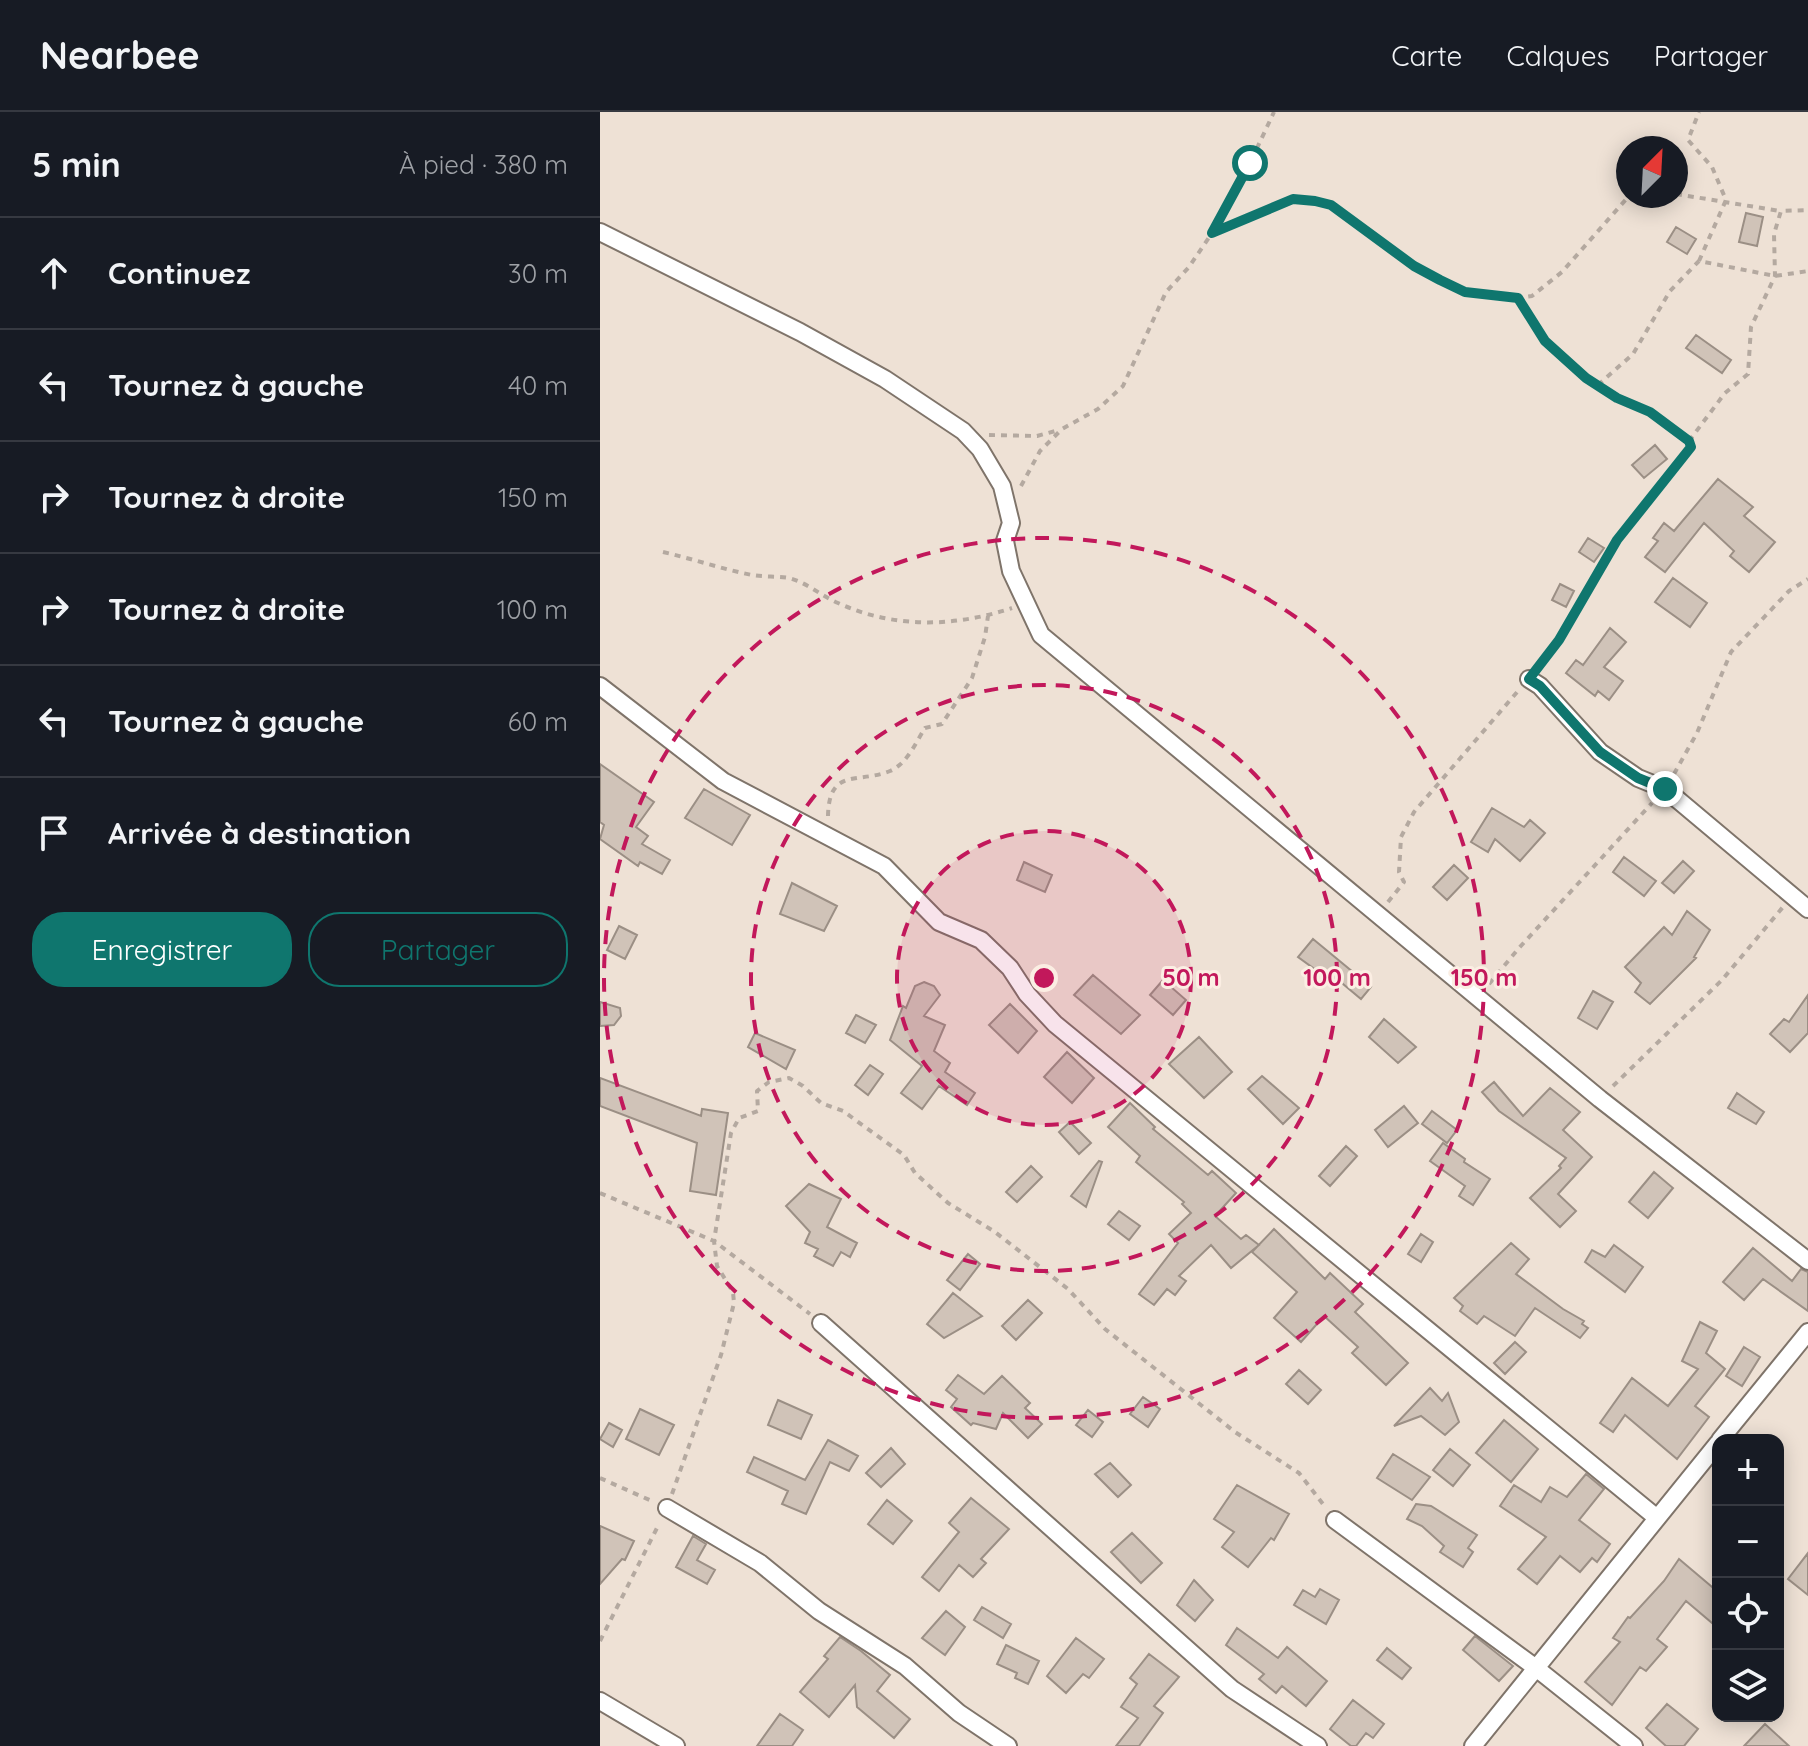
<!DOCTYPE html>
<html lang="fr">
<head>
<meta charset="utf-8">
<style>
	:root { --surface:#171b24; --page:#20242c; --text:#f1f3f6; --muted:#9ea1a6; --line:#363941; --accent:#0f766e }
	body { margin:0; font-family:Quicksand,sans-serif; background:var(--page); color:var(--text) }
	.controls { position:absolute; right:24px; bottom:24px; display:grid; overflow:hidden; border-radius:16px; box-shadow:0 4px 20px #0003 }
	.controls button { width:72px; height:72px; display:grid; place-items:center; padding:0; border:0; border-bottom:2px solid var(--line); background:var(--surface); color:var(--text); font:40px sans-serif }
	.compass { position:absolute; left:1016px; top:24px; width:72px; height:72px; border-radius:50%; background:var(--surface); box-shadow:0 4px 20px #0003; rotate:24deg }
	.stop { position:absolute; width:24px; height:24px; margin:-18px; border:6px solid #0f766e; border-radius:50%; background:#fff }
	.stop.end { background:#0f766e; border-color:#fff; box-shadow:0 2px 8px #0008 }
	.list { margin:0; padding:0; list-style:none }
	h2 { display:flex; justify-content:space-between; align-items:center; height:104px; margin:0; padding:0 32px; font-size:34px }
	h2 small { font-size:26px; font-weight:400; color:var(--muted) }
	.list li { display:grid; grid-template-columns:52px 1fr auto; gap:24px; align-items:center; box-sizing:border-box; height:112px; padding:0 32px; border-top:2px solid var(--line) }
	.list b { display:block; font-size:30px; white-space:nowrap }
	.list em { font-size:26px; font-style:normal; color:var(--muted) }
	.actions { display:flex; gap:16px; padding:24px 32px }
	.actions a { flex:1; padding:18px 0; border:2px solid var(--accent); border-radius:32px; text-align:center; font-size:28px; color:var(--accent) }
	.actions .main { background:var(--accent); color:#fff }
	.icon { flex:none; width:44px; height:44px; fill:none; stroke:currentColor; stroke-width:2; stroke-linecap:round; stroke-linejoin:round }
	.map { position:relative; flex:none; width:1208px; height:1634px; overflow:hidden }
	header { display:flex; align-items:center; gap:48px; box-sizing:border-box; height:112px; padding:0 40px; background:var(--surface); border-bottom:2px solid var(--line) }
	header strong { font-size:38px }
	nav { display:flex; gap:44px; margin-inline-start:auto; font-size:28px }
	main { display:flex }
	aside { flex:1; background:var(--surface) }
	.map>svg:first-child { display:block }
</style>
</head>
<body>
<header>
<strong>Nearbee</strong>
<nav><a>Carte</a><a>Calques</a><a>Partager</a></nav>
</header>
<main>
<aside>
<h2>5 min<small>À pied · 380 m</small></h2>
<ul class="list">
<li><svg class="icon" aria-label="ahead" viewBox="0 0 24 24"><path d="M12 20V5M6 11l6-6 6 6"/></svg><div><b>Continuez</b></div><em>30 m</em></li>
<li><svg class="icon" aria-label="left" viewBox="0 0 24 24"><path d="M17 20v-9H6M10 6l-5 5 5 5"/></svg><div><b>Tournez à gauche</b></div><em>40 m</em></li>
<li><svg class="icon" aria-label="right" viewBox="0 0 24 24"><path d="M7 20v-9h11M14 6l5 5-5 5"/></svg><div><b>Tournez à droite</b></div><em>150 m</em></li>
<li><svg class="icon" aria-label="right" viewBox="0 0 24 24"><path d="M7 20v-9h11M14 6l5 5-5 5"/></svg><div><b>Tournez à droite</b></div><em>100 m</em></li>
<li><svg class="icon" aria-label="left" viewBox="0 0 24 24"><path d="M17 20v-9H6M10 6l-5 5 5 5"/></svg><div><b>Tournez à gauche</b></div><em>60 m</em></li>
<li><svg class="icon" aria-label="arrive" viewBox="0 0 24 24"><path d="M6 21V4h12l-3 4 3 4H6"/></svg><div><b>Arrivée à destination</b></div></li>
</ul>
<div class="actions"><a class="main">Enregistrer</a><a>Partager</a></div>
</aside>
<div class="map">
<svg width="1208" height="1634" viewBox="0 0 1208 1634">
	<rect width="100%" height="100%" fill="#eee1d5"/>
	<path fill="#d0c3b8" stroke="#9b8f85" stroke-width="2" d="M1146,101L1163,105L1157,134L1139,130Z
		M1076,115L1096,127L1087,142L1067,130Z
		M1096,223L1131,248L1122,261L1086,236Z
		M1055,333L1067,347L1044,366L1032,353Z
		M1118,367L1153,395L1144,404L1175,430L1149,460L1130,444L1134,439L1104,411L1065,460L1045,445L1058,429L1053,426L1064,411L1074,419Z
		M988,426L1004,436L994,450L979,440Z
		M1073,466L1107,491L1090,515L1055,490Z
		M960,472L974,479L966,495L952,488Z
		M1010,516L1026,530L1004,555L1023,569L1009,588L998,579L995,584L966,561L976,548L983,553Z
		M0,652L54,690L36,715L48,724L42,732L70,748L62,762L40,750L38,754L0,727L4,713L0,710Z
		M104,677L150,703L132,733L85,706Z
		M892,696L924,715L930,708L945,721L920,749L895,727L888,740L871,730Z
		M1024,745L1056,769L1044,784L1013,760Z
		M1083,749L1094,759L1074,781L1062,771Z
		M424,750L452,763L445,780L417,768Z
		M854,753L868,766L847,788L833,775Z
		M192,771L237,794L224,819L180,802Z
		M1087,799L1110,818L1094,845L1096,846L1050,892L1035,880L1041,871L1025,855L1064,815L1072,823Z
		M19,814L37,823L25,847L7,838Z
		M713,827L771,875L761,887L737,867L734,871L698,845Z
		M493,863L540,903L521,922L474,883Z
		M563,868L586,888L573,903L550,883Z
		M324,870L334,874L340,883L324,904L345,913L334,939L350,951L345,960L375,981L367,993L339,974L322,997L301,981L322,954L290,928L303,894L306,896L315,874Z
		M993,879L1013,890L997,917L978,906Z
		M1208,883V921L1190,940L1170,922L1184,907L1189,910Z
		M0,890L20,896L21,904L14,913L0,914Z
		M410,892L437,919L418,941L389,913Z
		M256,903L276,913L265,931L246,921Z
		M784,907L816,935L798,951L769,925Z
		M155,921L195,938L186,957L148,935Z
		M599,925L632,960L604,986L569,952Z
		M467,940L494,966L472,991L444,965Z
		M270,953L283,962L268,983L255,973Z
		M662,964L699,996L683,1012L648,977Z
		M0,966L101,1004L102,997L128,1001L116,1083L90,1079L97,1031L0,994Z
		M894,970L923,1004L950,976L980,1000L963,1018L992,1045L958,1082L976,1099L960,1115L930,1086L961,1056L959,1054L966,1046L899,999L882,980Z
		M1137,981L1164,1000L1156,1012L1128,996Z
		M530,991L555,1015L553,1017L608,1063L612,1059L636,1081L615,1104L641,1127L646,1123L659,1133L631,1156L611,1133L579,1164L586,1169L575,1183L567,1177L554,1193L539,1182L578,1131L569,1122L591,1101L582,1092L584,1090L536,1050L540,1044L508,1015Z
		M804,994L818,1011L788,1035L775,1018Z
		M832,999L857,1018L847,1031L822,1012Z
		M470,1010L491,1031L479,1042L459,1020Z
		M843,1031L865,1047L864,1050L890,1067L873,1093L859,1084L865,1074L830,1049Z
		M746,1034L757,1044L730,1074L719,1064Z
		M499,1049L502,1050L486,1095L471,1084Z
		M431,1054L442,1065L417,1090L406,1080Z
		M1054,1060L1073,1076L1048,1106L1029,1090Z
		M209,1072L241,1087L227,1115L257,1131L250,1145L241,1140L233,1154L214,1144L218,1137L205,1131L210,1120L186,1094Z
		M519,1099L540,1114L529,1128L508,1112Z
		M674,1117L725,1167L730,1161L763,1192L755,1200L808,1251L786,1273L752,1241L758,1235L724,1204L701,1230L674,1206L697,1180L652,1140Z
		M821,1122L833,1130L821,1150L808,1142Z
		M911,1131L929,1147L916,1162L963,1197L984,1209L982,1212L988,1216L980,1226L935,1196L915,1224L884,1204L877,1212L860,1199L863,1194L854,1186Z
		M1014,1133L1043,1155L1025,1180L985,1150L992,1138L1005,1145Z
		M1153,1136L1192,1169L1201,1157L1208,1160V1199L1163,1167L1144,1188L1123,1170Z
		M368,1142L380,1152L360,1178L347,1168Z
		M353,1181L382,1204L344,1226L327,1212Z
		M428,1188L442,1201L416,1228L402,1214Z
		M1100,1210L1117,1219L1106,1241L1125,1257L1095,1294L1109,1305L1077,1347L1025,1303L1013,1320L1000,1311L1032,1266L1068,1294L1098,1257L1082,1249Z
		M915,1230L926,1240L905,1262L894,1251Z
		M1144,1235L1160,1245L1142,1274L1126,1264Z
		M699,1258L721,1278L708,1292L686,1272Z
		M358,1263L384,1282L402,1264L430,1291L425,1296L442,1312L428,1326L403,1301L396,1317L373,1311L371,1313L351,1295L357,1287L346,1278Z
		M830,1276L842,1289L848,1281L859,1310L845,1323L821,1304L794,1314Z
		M543,1285L560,1297L548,1315L530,1302Z
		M178,1288L212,1303L201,1327L168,1313Z
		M40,1297L74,1313L59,1343L26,1327Z
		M488,1298L503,1310L492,1325L476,1313Z
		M904,1308L938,1337L911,1370L876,1341Z
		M9,1311L22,1318L13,1335L0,1327Z
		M228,1328L258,1344L249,1359L230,1350L206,1402L182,1392L188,1379L147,1360L154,1345L205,1368Z
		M291,1336L305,1352L281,1375L266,1361Z
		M850,1337L870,1353L853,1374L833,1358Z
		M793,1342L830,1365L812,1388L777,1366Z
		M510,1351L531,1373L518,1385L495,1362Z
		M986,1362L1004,1377L979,1408L1010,1432L997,1450L992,1446L980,1460L960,1444L937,1472L918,1457L946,1425L900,1394L914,1373L941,1390L950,1375L967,1385Z
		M637,1373L689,1402L674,1428L671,1426L648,1455L622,1435L634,1420L614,1407Z
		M371,1386L409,1417L381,1447L386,1451L373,1465L359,1453L339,1479L322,1465L359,1420L349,1411Z
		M287,1388L312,1409L293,1432L268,1412Z
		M816,1392L831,1394L877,1423L868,1436L873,1440L863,1455L840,1440L844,1434L822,1414L807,1407Z
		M0,1414L34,1429L25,1448L22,1447L0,1472Z
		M532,1421L562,1451L541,1471L511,1440Z
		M93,1424L106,1432L97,1448L115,1458L107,1472L76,1455Z
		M1208,1441V1483L1188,1467Z
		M1079,1447L1118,1480V1516L1086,1489L1057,1527L1067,1535L1046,1559L1040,1555L1012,1593L985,1570L1020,1530L1013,1526L1028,1505L1030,1506L1064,1469Z
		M594,1468L613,1488L595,1509L577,1493Z
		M720,1477L739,1488L726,1512L694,1493L703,1478L715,1485Z
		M382,1495L411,1512L403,1526L374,1508Z
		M346,1499L365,1515L345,1543L322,1526Z
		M637,1516L678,1546L687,1535L727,1569L706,1594L682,1574L676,1581L659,1567L664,1562L626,1533Z
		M875,1524L913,1554L899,1569L863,1538Z
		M240,1525L261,1539L290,1563L277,1579L310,1607L294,1626L257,1595L255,1573L229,1605L200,1580L228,1547L224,1544Z
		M476,1526L504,1547L489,1566L483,1562L466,1581L447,1564Z
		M406,1533L439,1549L428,1572L415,1566L417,1561L397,1552Z
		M787,1536L811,1556L802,1567L777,1548Z
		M549,1542L579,1565L554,1594L563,1601L539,1634H516L538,1606L521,1595L537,1572L530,1566Z
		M753,1588L784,1612L773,1626L766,1621L756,1634H751L730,1617Z
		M1067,1592L1098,1617L1084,1634H1066L1046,1616Z
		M180,1602L203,1618L192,1634H157Z
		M1165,1612L1189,1634H1144Z"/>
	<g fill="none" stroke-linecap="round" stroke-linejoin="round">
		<defs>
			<path id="street" d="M0,120L200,220L285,267L363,319L380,337L402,374L411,411L405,429L411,459L441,523L1000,987L1208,1149
				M929,567L940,574L1000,640L1038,666L1065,677L1208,797
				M0,574L123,669L284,754L339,810L381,828L410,856L427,882L455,912L1057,1406
				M221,1211L632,1577L718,1634
				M1120,1328L1208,1220
				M67,1396L160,1451L219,1499L305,1554L359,1601L408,1634
				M735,1408L936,1556L1034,1634
				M0,1589L76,1634
				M873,1634L1118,1331"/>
		</defs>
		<use href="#street" stroke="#7f746a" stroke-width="20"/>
		<path stroke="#b4a9a0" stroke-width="4" stroke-dasharray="6 6" stroke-linecap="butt" d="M1076,82L1180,99
			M614,120L693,87L731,93L814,154L840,168L865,180L918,186L932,184L962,160L1029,84
			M1099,149L1126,88L1112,55L1088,28L1099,0
			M918,186L945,229L986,266L1017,286L1050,300L1089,329L1091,335L1017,428L959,528L939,554
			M998,273L1033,242L1070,179L1099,149L1175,164L1208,159
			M389,323L437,324L459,318
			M1089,329L1125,281L1148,262L1151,215L1175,164L1174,122L1181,99L1208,98
			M421,374L440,339L462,317L498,297L523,274L566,180L589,155L612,121L650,51L674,0
			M63,440C93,447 122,457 152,463C164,465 177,464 189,466C208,471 221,484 238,491C295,517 355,515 412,496
			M1074,662L1097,621L1131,540L1189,479L1208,467
			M228,704C229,655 258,672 290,659C307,652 316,630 325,616L342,612L372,566L385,525L388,504
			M788,790L804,770L799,760L801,725L814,700L918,579
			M889,872L919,836L1052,691
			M1013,974L1122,868L1183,795
			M0,1081L114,1129L210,1202
			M0,1366L54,1390
			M72,1382L121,1243L134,1191L133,1180L117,1154L114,1129L131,1021L139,1006L158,999L157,979L169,970L189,966L203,974L221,991L243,999L304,1043L315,1061L348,1091L395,1120L468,1177L505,1217L635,1320L699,1361L726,1396
			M0,1529L59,1412"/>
		<use href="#street" stroke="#fff" stroke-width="16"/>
	</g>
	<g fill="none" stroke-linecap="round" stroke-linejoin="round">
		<path stroke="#0f766e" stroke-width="10" d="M650,51L612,121L693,87L715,89L731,93L814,154L840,168L865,180L918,186L945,229L986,266L1017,286L1050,300L1089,329L1091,335L1017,428L959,528L929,567L940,574L1000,640L1038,666L1065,677"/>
	</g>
	<circle cx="444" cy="866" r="147" fill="#c2185b" fill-opacity=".12"/>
	<g fill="none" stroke="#c2185b" stroke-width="4" stroke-dasharray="14 10">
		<circle cx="444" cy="866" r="147"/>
		<circle cx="444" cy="866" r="293"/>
		<circle cx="444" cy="866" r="440"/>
	</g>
	<circle cx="444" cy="866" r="12" fill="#c2185b" stroke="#fbeee3" stroke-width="4"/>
	<g font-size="24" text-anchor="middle" font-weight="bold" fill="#c2185b" stroke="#fbeee3" stroke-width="6" stroke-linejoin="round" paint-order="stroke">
		<text x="591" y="874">50 m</text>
		<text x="737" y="874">100 m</text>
		<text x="884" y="874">150 m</text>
	</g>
</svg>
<div class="controls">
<button>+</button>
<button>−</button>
<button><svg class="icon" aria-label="locate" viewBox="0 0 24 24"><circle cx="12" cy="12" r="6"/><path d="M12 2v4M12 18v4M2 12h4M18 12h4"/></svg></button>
<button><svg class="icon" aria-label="layers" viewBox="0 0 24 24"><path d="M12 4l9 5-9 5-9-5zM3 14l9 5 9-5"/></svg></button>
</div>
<svg class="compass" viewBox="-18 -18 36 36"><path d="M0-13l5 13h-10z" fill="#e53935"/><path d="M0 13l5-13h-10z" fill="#9ea1a6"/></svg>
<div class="stop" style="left:650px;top:51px"></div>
<div class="stop end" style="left:1065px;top:677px"></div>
</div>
</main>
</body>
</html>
